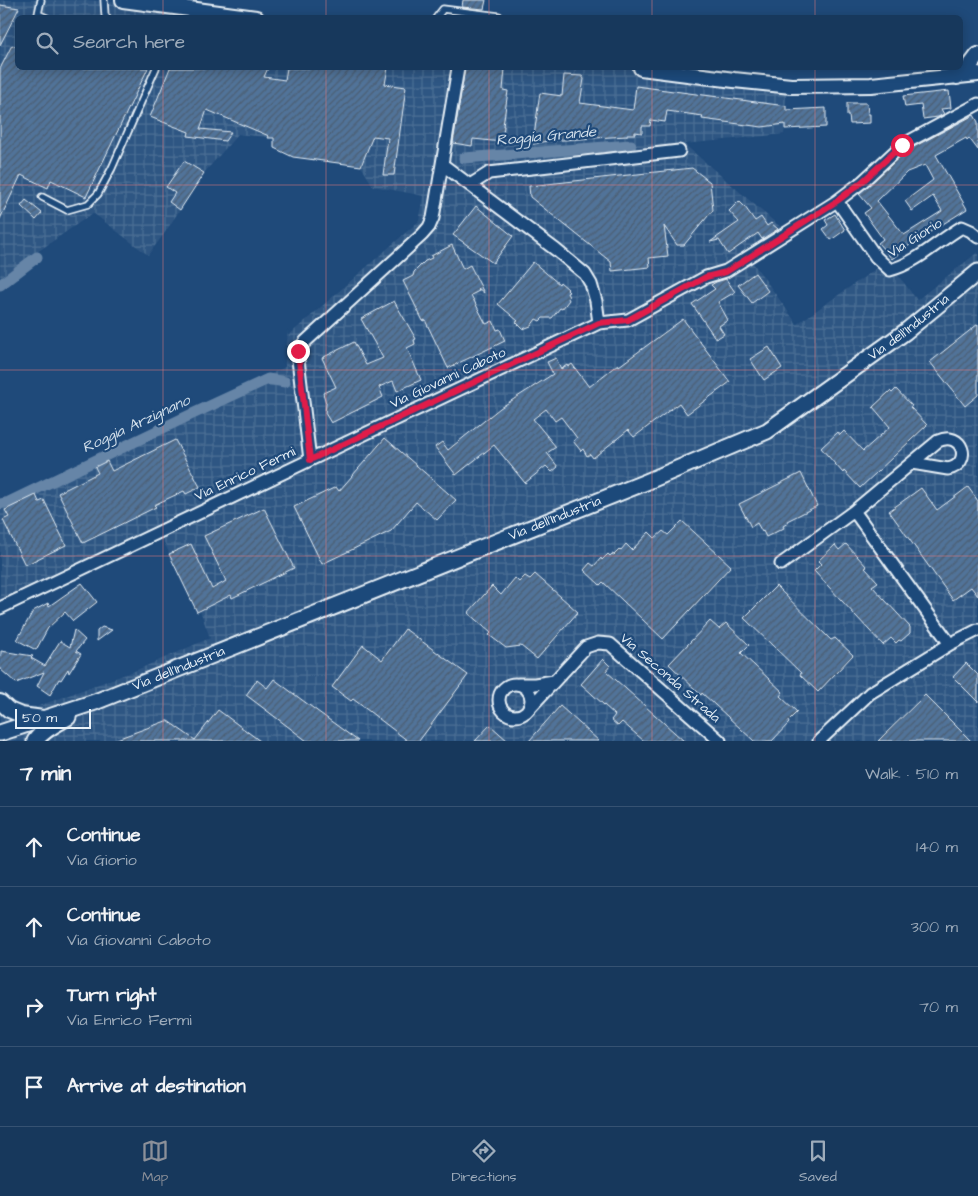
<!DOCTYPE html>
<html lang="en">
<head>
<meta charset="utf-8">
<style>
	:root { --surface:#17385c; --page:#203f62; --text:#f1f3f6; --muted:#9eacbb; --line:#365272; --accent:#8c9099 }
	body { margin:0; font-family:"Architects Daughter",sans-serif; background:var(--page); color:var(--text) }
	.scale { position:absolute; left:15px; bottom:12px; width:76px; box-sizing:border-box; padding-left:5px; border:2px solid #e8f1f8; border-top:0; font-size:14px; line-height:18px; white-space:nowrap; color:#e8f1f8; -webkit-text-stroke:4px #1f4a7a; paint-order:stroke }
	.stop { position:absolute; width:15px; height:15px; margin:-11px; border:4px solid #e11d48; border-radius:50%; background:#fff }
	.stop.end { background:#e11d48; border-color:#fff; box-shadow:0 1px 5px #0008 }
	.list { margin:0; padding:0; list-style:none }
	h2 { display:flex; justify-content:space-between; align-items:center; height:65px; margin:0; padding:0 20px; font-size:21px }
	h2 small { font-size:16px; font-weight:400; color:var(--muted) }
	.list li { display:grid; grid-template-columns:32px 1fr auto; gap:15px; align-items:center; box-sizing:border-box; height:80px; padding:0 20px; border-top:1px solid var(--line) }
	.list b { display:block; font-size:19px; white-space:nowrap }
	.list p { margin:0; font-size:16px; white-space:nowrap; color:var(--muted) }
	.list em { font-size:16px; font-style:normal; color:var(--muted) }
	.icon { flex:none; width:28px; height:28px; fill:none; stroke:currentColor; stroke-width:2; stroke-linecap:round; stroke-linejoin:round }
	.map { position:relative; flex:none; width:978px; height:741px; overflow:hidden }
	.search { position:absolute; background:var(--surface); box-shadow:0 2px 12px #0003; left:15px; right:15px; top:15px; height:55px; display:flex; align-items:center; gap:12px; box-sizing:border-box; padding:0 18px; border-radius:8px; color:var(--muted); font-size:19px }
	.sheet { height:385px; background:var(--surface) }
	nav { display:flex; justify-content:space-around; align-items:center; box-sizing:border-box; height:70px; border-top:1px solid var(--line); background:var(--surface); font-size:14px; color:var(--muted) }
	nav a { display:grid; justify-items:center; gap:2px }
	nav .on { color:var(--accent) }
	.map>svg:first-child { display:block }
</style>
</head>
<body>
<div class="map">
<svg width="978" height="741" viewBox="0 0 978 741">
	<defs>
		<pattern id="industrial-grid" width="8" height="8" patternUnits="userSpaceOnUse" patternTransform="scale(1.25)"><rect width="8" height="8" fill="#2e5683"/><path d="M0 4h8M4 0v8" fill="none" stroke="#4c6f95"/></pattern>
		<pattern id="building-hatch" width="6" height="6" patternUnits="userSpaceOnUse" patternTransform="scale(1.25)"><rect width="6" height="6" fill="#517399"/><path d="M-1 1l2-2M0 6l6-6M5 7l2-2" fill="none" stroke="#4c5e72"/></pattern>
	</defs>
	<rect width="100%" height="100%" fill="#1f4a7a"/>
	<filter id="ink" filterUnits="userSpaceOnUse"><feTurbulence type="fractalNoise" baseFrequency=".02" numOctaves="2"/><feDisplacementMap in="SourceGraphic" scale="10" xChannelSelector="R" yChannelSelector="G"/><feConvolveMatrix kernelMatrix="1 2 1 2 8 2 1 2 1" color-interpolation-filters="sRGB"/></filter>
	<g filter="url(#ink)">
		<path fill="url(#industrial-grid)" d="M0,0H86L286,17L18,18V68H720L769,75L787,80L784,134L684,144L784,230L748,256L797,324L887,261L917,300L978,252V741H0V690L10,699L16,703L23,705L36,707L137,670L210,638L192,588L184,584L162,538L0,615V507L285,367L288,330V336L419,221L424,196L373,186L361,166L293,157L274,148V138L238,134L204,173L164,234L148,255L93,213L0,278Z"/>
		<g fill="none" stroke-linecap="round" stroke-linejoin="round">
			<path stroke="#6685a7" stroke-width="11" d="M464,158L631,145
				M0,285L37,257
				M0,504L9,502L188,416L268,379L285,382"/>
		</g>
		<path fill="url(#building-hatch)" stroke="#e8f1f8" fill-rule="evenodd" d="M463,0H486L484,9L462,7Z
			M0,5L19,8L0,45Z
			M12,45L18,48V68H148L86,197L51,180L48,188L21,175L0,219V69Z
			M170,68H268L264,77L285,80L287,68H388L385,84L406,87L394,175H383L388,138L373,136L361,166L293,157L274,148V138H268L269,136L207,110L200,129L231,132L225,141L188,136L189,132L150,117Z
			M465,68H505L503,90L508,91L503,126H504L502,142L473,139L472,146L453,143Z
			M564,75L582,76L584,79L580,103L633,110L636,86L786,106V110L826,108V127L785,129V124L762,127L702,119L703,116L667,111L665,122L651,120L650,126H642V133L635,132V134H627V136L547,141L533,144L539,99L540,93L562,96Z
			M949,91L951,108L941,109L944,114L938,117L923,119L921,105L905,107L903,96Z
			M847,103H867L868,114H870V123L850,124L849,116H847Z
			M974,115L978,122V150L969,138L967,140L966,138L936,155L967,209L911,244L892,259L878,243L883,239L864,213L871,208L859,194L906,151ZM925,165L933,180L905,201L912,211L933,196L942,211L904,235L877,201L907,172Z
			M184,161L204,173L180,210L169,202L175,193L166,187Z
			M692,168L710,182L713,210L684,245H677L664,226L668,256L649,258L650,267L612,271L611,262L530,197L529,186Z
			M26,200L42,213L36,220L21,206Z
			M739,201L745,207L755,221L761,217L767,226L771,223L778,229L762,239L758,233L728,254L719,240L710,242L739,222L729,211Z
			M476,206L513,236L493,263L453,235Z
			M835,214L845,230L831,240L823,229L828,225L825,220Z
			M452,245L463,269L470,265L484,293L478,288L479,291L471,295L486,324L493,321L497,330L500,329L505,341L448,368L425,320L423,321L403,281L413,276L414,272L425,261L432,258L431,256Z
			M533,262L559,284L560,282L568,289L567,290L569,292L567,293L569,297L568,298L569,300L562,309L560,308L552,318H543L540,321L536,319L531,326L523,329L516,322L518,321L498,304Z
			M755,273L768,291L752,303L738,285Z
			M726,279L735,292L718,302L728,320L719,326L724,334L716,339L692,304L715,289L711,285L716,282Z
			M394,301L416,339L414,340L415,344L407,348L421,380L397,391L393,381L379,387L383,397L331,423L325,413L326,403L323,393L336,387L322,358L354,342L366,365L383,358L361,319Z
			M683,319L730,382L687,414L679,403L634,437L628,430L593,458L590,454L587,456L583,449L581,451L573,441L577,438L561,417L555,421L546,409L533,419L556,447L547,453L558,467L552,472L546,466L525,483L494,445L456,475L435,447L442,442L448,450L500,408L553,374L547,362L556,358L561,369L567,365L568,367L572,364L589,387L618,364L619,366Z
			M978,324V395L965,406L930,362Z
			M769,347L782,368L764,380L750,359Z
			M896,389L912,406L910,407L927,425L860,488L844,471L843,473L821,448L838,432L840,435L844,431L863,451L890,427L873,407L890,391L892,393Z
			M385,438L456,500L437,520L416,502L391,531L322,564L294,507L336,487L339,491Z
			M175,440L200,487L186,494L184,491L154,505L156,507L83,543L58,493L98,473L95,467L107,461L112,471Z
			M801,473L817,506L787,521L788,523L783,526L784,528L766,537L763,531L762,532L757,523L751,527L739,504Z
			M968,487L978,501V596L971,587L953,600L889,511L921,488L937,510Z
			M36,495L39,502L44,500L66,545L25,565L3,520L9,517L5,510Z
			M264,508L294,568L232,598L231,595L197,612L169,554L191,544L212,589L226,581L204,536Z
			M682,521L731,566L663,639L603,582L600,585L584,570L590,563L594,566L601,558L602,560L608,554L610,556L612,554L614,555L620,549L621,550L626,544L632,550L649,532L655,538L663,531L668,535Z
			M846,544L867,567L865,568L878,582L872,586L910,627V633L901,641L899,640L896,643L891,638L883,645L814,571L821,564L818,561L835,545L839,550Z
			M535,574L578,612L537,659L521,646L506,648L489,635L491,633L468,613L492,586L501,595L515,578L519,582L525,576L530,579Z
			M82,583L97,602L73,621L65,612L48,628L36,650L17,640L33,611L48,603L49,606Z
			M776,586L831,640L835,638L853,655L818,692L800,675L801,673L744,618Z
			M710,621L719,629L726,623L749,645L741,653L783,692L780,696L797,712L788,721L789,723L772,741H754L702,693L701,695L669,664Z
			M102,627L112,630L97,641V631Z
			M405,629L468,675L419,741H408L353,699L351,701L332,687L363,645L382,660Z
			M74,630L85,640L76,651L81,654L69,673L68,669L61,680L59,679L50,695L37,686L44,672L16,683L0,669L1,651L33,656L31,658L45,666L50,658H51L50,657L60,641L70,647Z
			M603,659L610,666L606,671L684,741H644L622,722L618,726L611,720L615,715L581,684Z
			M966,663L978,675V702L953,677Z
			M274,679L298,697L358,741H307L246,695L257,680L267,688Z
			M925,695L971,741H878Z
			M560,706L599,741H529Z
			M218,710L260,741H114V740L166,721H168L195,740Z
			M490,725L508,741H475Z"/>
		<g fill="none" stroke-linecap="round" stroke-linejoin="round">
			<defs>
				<path id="service" d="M41,0L38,14L47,18
					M104,0L105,15L107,18
					M436,18L443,9L499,16L500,18
					M42,197L67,210L88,204L98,194L112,168L156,68"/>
				<path id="minor" d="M443,165L556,250L585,274L591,284L596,301L599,323
					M470,185L489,173L679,151
					M837,201L876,257L890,270C917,263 938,241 962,227L971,231L978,237
					M310,460L599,323L628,320L706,277L726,271L837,201L862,182L902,145L978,104
					M912,463L948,469C973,464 963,430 938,441L854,511L950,644
					M781,564L854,511
					M0,608L310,460L297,351L306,341L422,235L429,227L433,218L458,68
					M519,684H535L554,681
					M499 700a16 16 0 1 1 32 0a16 16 0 1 1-32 0Z
					M526,712L586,647L598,643L610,644L720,741
					M819,741L870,693L950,644L978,630"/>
				<path id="tertiary" d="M123,0L256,18
					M641,68L734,80L791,86L871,85L978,74
					M957,77L969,67L978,55
					M0,702L9,710L21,715L43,718"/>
				<g id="secondary">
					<path id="s1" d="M0,733L95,702L646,482L767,431L905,332L978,272"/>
					<path d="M35,741C43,730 56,724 68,717"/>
				</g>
			</defs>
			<use href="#service" stroke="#e8f1f8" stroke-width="9"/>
			<use href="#minor" stroke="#e8f1f8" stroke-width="15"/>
			<use href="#tertiary" stroke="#e8f1f8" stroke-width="18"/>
			<use href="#secondary" stroke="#e8f1f8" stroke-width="19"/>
			<use href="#service" stroke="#1f4a7a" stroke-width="5.5"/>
			<use href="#minor" stroke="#1f4a7a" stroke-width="11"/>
			<use href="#tertiary" stroke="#1f4a7a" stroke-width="14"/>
			<use href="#secondary" stroke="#1f4a7a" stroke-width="15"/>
		</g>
	</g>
	<g fill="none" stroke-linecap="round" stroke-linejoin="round" filter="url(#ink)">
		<path stroke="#e11d48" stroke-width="6" d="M298,351L310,460L599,323L628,320L706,277L726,272L837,201L862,182L902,145"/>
	</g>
	<path fill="none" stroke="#dd787b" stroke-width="1" stroke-opacity="0.55" d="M163,0V18M326,0V18M489,0V18M652,0V18M815,0V18M163,68V741M326,68V741M489,68V741M652,68V741M815,68V741M0,185H978M0,370H978M0,556H978"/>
	<g text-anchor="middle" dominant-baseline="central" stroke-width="4.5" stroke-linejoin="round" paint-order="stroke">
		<g font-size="14" fill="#e8f1f8" stroke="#1f4a7a">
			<text transform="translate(915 238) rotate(-32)">Via Giorio</text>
			<text stroke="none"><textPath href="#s1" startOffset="1000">Via dell'Industria</textPath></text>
			<text transform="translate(448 378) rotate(-25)">Via Giovanni Caboto</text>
			<text transform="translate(245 474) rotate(-25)">Via Enrico Fermi</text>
			<text stroke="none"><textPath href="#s1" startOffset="595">Via dell'Industria</textPath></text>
			<text stroke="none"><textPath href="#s1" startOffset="190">Via dell'Industria</textPath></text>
			<text transform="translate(670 678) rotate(41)">Via Seconda Strada</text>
		</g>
		<g font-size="15" font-style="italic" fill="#d4e1ec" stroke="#1f4a7a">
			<text transform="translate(546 136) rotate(-5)">Roggia Grande</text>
			<text transform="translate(136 424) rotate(-25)">Roggia Arzignano</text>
		</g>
	</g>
</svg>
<div class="scale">50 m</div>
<div class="stop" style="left:902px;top:145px"></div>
<div class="stop end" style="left:298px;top:351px"></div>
<div class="search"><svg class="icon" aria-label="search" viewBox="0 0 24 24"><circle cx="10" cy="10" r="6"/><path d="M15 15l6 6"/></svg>Search here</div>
</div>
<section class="sheet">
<h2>7 min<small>Walk · 510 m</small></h2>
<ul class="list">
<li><svg class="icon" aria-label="ahead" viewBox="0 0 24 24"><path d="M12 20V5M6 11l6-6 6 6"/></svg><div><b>Continue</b><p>Via Giorio</p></div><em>140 m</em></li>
<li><svg class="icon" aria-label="ahead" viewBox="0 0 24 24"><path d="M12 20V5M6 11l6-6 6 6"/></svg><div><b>Continue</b><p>Via Giovanni Caboto</p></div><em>300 m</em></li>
<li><svg class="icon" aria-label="right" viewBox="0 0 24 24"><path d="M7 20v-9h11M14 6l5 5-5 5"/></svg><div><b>Turn right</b><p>Via Enrico Fermi</p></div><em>70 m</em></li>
<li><svg class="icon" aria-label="arrive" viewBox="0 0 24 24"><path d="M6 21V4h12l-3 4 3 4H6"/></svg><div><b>Arrive at destination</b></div></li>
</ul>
</section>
<nav>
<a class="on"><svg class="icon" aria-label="map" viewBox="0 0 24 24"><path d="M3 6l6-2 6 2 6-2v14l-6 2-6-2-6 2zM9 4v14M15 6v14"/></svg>Map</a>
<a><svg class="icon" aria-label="directions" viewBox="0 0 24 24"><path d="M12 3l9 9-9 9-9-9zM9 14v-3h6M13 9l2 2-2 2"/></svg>Directions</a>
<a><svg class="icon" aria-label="saved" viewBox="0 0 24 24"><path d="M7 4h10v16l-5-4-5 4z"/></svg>Saved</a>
</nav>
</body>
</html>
